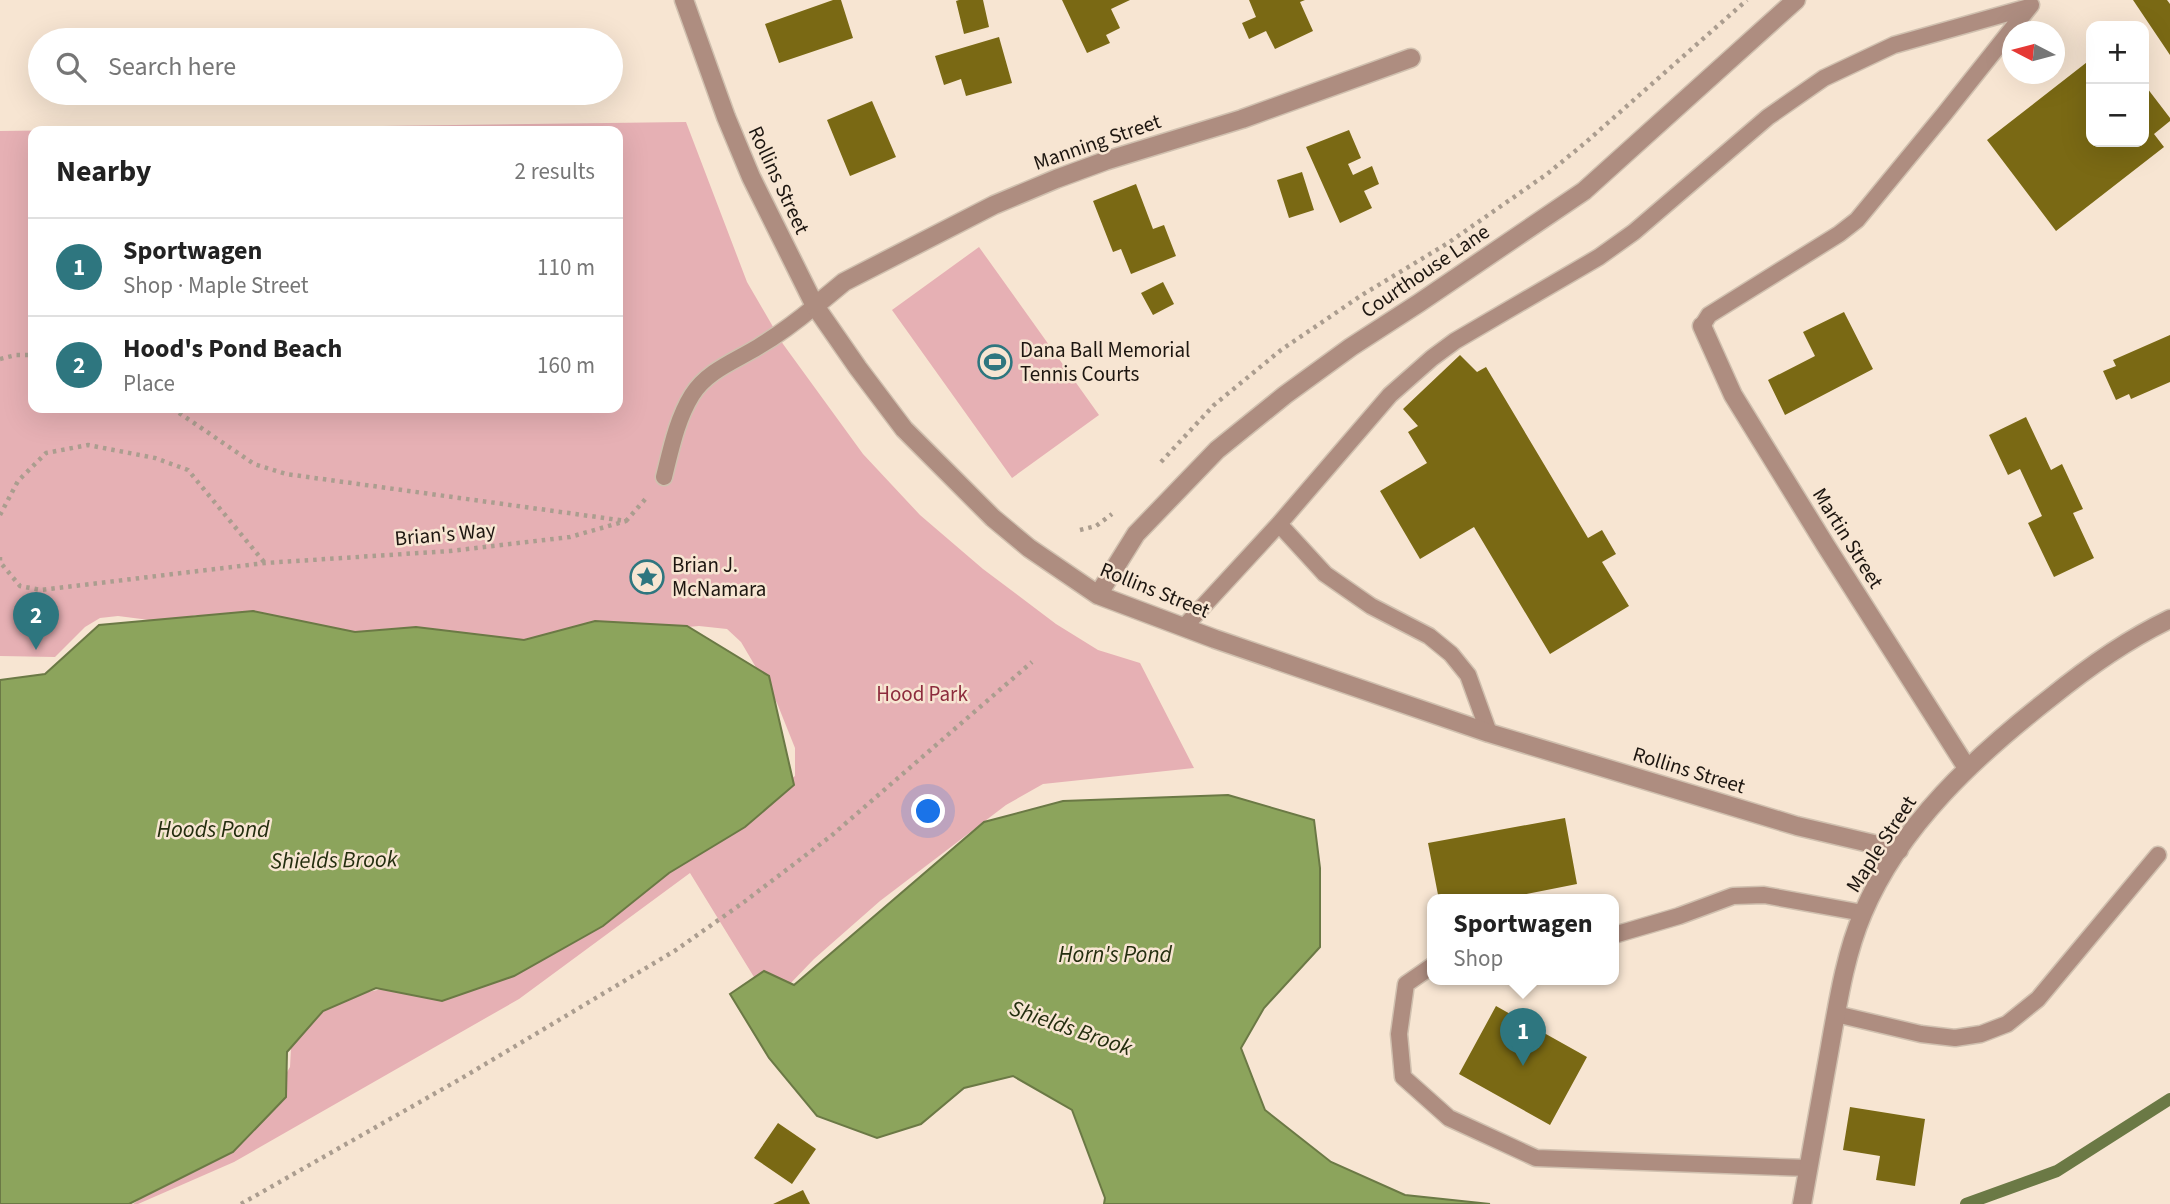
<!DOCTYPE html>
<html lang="en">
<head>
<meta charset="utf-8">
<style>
	:root { --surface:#fff; --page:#f2f2f2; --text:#222; --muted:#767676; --line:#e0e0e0; --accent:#2e767f }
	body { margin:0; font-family:"Source Sans 3",sans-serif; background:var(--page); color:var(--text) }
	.controls { position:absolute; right:21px; top:21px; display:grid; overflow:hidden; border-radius:14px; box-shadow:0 7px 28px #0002 }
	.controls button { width:63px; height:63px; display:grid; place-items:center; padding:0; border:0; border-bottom:2px solid var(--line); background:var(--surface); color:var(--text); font:35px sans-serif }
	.compass { position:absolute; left:2002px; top:21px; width:63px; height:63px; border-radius:50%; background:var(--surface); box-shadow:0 7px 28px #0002; rotate:276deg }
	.you { position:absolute; left:929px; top:812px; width:24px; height:24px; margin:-18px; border:5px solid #fff; border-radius:50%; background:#1a73e8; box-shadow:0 0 0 10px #1a73e833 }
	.badge { display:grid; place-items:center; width:46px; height:46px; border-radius:50%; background:var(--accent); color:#fff; font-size:23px; font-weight:700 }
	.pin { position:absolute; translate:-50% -58px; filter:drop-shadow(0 2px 4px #0008) }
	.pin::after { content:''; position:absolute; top:37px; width:24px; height:21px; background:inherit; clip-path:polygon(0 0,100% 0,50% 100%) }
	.popup { position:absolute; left:1427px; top:894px; width:192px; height:91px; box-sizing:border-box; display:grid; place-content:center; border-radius:14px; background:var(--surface); filter:drop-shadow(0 2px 5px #0005); font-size:23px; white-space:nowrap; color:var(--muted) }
	.popup b { font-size:26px; color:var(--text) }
	.popup::after { content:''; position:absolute; left:50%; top:100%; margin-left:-14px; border:14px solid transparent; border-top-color:var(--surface) }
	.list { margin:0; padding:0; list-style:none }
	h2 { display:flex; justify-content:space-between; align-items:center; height:91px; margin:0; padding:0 28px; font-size:30px }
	h2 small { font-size:23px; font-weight:400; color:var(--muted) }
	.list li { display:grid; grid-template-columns:46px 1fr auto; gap:21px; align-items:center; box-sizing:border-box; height:98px; padding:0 28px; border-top:2px solid var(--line) }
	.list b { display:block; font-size:26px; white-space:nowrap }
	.list p { margin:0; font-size:23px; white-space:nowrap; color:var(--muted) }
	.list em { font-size:23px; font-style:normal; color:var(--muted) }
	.icon { flex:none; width:38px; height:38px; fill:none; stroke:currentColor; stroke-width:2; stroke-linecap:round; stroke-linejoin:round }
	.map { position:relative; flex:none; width:2170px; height:1204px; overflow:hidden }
	.search { position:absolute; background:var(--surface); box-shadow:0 7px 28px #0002; left:28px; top:28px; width:595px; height:77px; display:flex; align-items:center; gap:18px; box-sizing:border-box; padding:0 24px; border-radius:38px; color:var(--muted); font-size:26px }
	.panel { position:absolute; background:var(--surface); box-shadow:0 7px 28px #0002; left:28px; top:126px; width:595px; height:287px; border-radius:14px }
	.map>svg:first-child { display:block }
</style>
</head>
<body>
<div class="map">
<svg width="2170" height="1204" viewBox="0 0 2170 1204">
	<rect width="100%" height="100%" fill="#f7e5d2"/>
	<path fill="#e6b0b4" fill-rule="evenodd" d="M686,122L747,282L783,344L863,454L920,515L983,569L1056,624L1098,650L1140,663L1194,768L1043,784L1006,805L880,901L814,959L786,988L754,977L690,873L519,999L234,1162L138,1204H133L234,1131L270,1101L290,1067L292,1028L319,1007L354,995L382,989L708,840L795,776V748L777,703L741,642L727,629L699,626L618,633L569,645L353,634L221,615H195L173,623L118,616L100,618L85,627L55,657L0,656V131ZM33,131H618V408H33Z
		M979,247L1099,415L1012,478L892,310Z"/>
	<path fill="#8ca45c" stroke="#6b7945" stroke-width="2" d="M253,611L355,632L416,627L524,640L595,621L687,626L769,676L794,785L745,827L669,873L603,926L514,976L442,1001L376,988L323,1011L287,1052L286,1097L233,1152L129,1204H0V680L45,674L99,625Z
		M1228,795L1314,820L1320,868V947L1264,1008L1241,1048L1265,1110L1331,1162L1405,1195L1490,1204H1104L1105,1198L1072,1110L1013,1076L964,1088L921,1124L877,1138L817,1116L769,1058L730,994L764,971L794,985L984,822L1063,801Z"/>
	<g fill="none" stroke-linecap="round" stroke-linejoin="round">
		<path stroke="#6b7945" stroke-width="12" d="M1966,1204L2057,1171L2170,1099"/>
	</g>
	<path fill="#7a6914" d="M833,0H841L853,38L779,63L765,24Z
		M959,0H983L989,27L964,34L956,1Z
		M1062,0H1130L1111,9L1120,28L1106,35L1110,43L1087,53Z
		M1249,0H1305L1300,2L1313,31L1275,49L1266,31L1249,39L1242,23L1256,17Z
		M2133,0H2167L2170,4V55Z
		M999,37L1012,83L966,96L961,79L944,85L935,56Z
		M2091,59V142H2144V84L2170,118V121L2154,134L2164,147L2056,231L1987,140Z
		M872,101L896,157L850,176L827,120Z
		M1349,130L1361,158L1348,164L1353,175L1372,166L1379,184L1364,191L1372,208L1340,223L1306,147Z
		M1302,172L1314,210L1289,218L1277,180Z
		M1136,184L1153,229L1164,225L1176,256L1131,274L1121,249L1113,252L1093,201Z
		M1163,282L1174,304L1153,315L1141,293Z
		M1844,312L1873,369L1785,415L1768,380L1815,356L1803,332Z
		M2170,335V382L2131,399L2129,394L2116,400L2103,371L2116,366L2113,360Z
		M1460,355L1477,372L1486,367L1588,538L1602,530L1616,554L1602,562L1629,606L1550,654L1474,527L1420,559L1380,491L1427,463L1408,432L1418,426L1403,409Z
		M2026,417L2051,470L2062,464L2083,509L2073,513L2094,558L2054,577L2028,523L2042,516L2020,469L2008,475L1989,435Z
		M1565,818L1577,884L1497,900H1439L1428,843Z
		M1496,1006L1587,1057L1550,1125L1459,1074Z
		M1850,1107L1925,1119L1915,1186L1876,1180L1880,1156L1843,1150Z
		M778,1123L816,1149L792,1184L754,1158Z
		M803,1190L810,1204H773Z"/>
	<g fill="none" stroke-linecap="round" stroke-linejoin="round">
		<defs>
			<path id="lane" d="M1702,326L1709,315L1839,234L1857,220L1945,113L2031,5
				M664,477C671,449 677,419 692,395C707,371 735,361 758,347C778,335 797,321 815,306
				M1279,524L1325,574L1371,606L1429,636L1451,654L1468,675L1489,733
				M1184,627L1279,524L1390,395L1432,358L1455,341L1599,257L1634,232L1768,117L1824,78L1894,45L2029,7
				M1614,935L1679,916L1733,896L1764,895L1863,913
				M1432,966L1406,984L1399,1034L1403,1077L1449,1118L1536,1158L1808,1168
				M1836,1014L1921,1034L1955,1038L1981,1034L2007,1024L2038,999L2158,855"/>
			<path id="street" d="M684,0L726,117L751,177L815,306L858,368L904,429L993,518L1029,548L1098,595L1215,639L1489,733L1797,826L1899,850
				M815,306L844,282L994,205L1056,179L1105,161L1242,119L1411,58
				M1702,326L1733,395L1826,546L1967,768
				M1098,595L1136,534L1217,450L1285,395L1351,347L1419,303L1584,191L1796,0
				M1802,1204C1811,1151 1821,1099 1830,1047C1838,1002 1845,955 1863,913C1900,825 1977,755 2050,698C2088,667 2126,640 2170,619"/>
		</defs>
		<use href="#lane" stroke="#d0c0af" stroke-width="19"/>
		<use href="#street" stroke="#d0c0af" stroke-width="21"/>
		<path stroke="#ab9d8f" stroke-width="4.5" stroke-dasharray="3.5 5" stroke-linecap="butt" d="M0,359L16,355H33
			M172,408L254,464L286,474L626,521L648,496
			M1161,462L1214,405L1281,350L1362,295L1448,243L1547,174L1585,143L1747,0
			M0,515L18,481L46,453L88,445L155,458L188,470L264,562
			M1080,530L1096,526L1112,514
			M0,557V562L20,586L41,590L265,563L450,551L570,537L626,521
			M241,1204L462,1078L676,950L744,902L831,836L1032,662"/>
		<use href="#lane" stroke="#ae8d80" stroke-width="16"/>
		<use href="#street" stroke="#ae8d80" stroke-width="18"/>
	</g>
	<defs>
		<symbol id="stadium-ring" viewBox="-11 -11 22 22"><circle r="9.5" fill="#f7e5d2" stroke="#2e767f" stroke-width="1.5"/><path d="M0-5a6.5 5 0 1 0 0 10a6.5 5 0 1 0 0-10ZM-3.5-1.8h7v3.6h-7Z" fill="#2e767f"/></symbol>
		<symbol id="sight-ring" viewBox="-11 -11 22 22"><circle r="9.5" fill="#f7e5d2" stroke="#2e767f" stroke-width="1.5"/><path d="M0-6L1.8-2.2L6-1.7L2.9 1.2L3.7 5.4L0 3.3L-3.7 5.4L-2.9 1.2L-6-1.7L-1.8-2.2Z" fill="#2e767f"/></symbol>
	</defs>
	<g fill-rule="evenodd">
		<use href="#stadium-ring" x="976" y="343" width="38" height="38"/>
		<use href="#sight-ring" x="628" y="558" width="38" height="38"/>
	</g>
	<g text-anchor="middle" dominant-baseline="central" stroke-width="5" stroke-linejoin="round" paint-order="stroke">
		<g font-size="21" fill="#1d1610" stroke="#f7e5d2">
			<text transform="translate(1097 142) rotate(-19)">Manning Street</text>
			<text transform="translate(779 180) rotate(65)">Rollins Street</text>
			<text transform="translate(1425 271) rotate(-34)">Courthouse Lane</text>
			<text transform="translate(445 534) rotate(-5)">Brian's Way</text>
			<text transform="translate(1848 538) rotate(58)">Martin Street</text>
			<text transform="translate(1155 590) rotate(22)">Rollins Street</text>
			<text transform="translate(1689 770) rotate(17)">Rollins Street</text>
			<text transform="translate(1881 844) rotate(-57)">Maple Street</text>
		</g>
		<g font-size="21" fill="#1d1610" stroke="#f7e5d2" text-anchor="start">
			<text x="1020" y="350">Dana Ball Memorial<tspan x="1020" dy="24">Tennis Courts</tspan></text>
			<text x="672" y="565">Brian J.<tspan x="672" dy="24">McNamara</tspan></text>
		</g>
		<g font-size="21" fill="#8d2c3d" stroke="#f7e5d2">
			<text x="922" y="694">Hood Park</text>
		</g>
		<g font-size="23" font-style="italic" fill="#242e0f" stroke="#f7e5d2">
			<text x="213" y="829">Hoods Pond</text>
			<text transform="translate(334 860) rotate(-1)">Shields Brook</text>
			<text x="1115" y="954">Horn's Pond</text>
			<text transform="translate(1071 1028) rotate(19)">Shields Brook</text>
		</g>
	</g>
</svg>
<div class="controls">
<button>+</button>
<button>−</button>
</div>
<svg class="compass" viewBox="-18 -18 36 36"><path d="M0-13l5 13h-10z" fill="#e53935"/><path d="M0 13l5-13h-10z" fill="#767676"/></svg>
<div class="you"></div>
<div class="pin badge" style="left:1523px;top:1066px">1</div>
<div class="popup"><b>Sportwagen</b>Shop</div>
<div class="pin badge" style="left:36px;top:650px">2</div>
<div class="search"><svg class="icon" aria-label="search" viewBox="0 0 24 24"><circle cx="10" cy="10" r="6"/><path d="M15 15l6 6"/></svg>Search here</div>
<section class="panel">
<h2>Nearby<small>2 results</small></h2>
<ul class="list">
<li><span class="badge">1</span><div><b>Sportwagen</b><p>Shop · Maple Street</p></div><em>110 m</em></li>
<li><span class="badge">2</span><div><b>Hood's Pond Beach</b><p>Place</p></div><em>160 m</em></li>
</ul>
</section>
</div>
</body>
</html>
